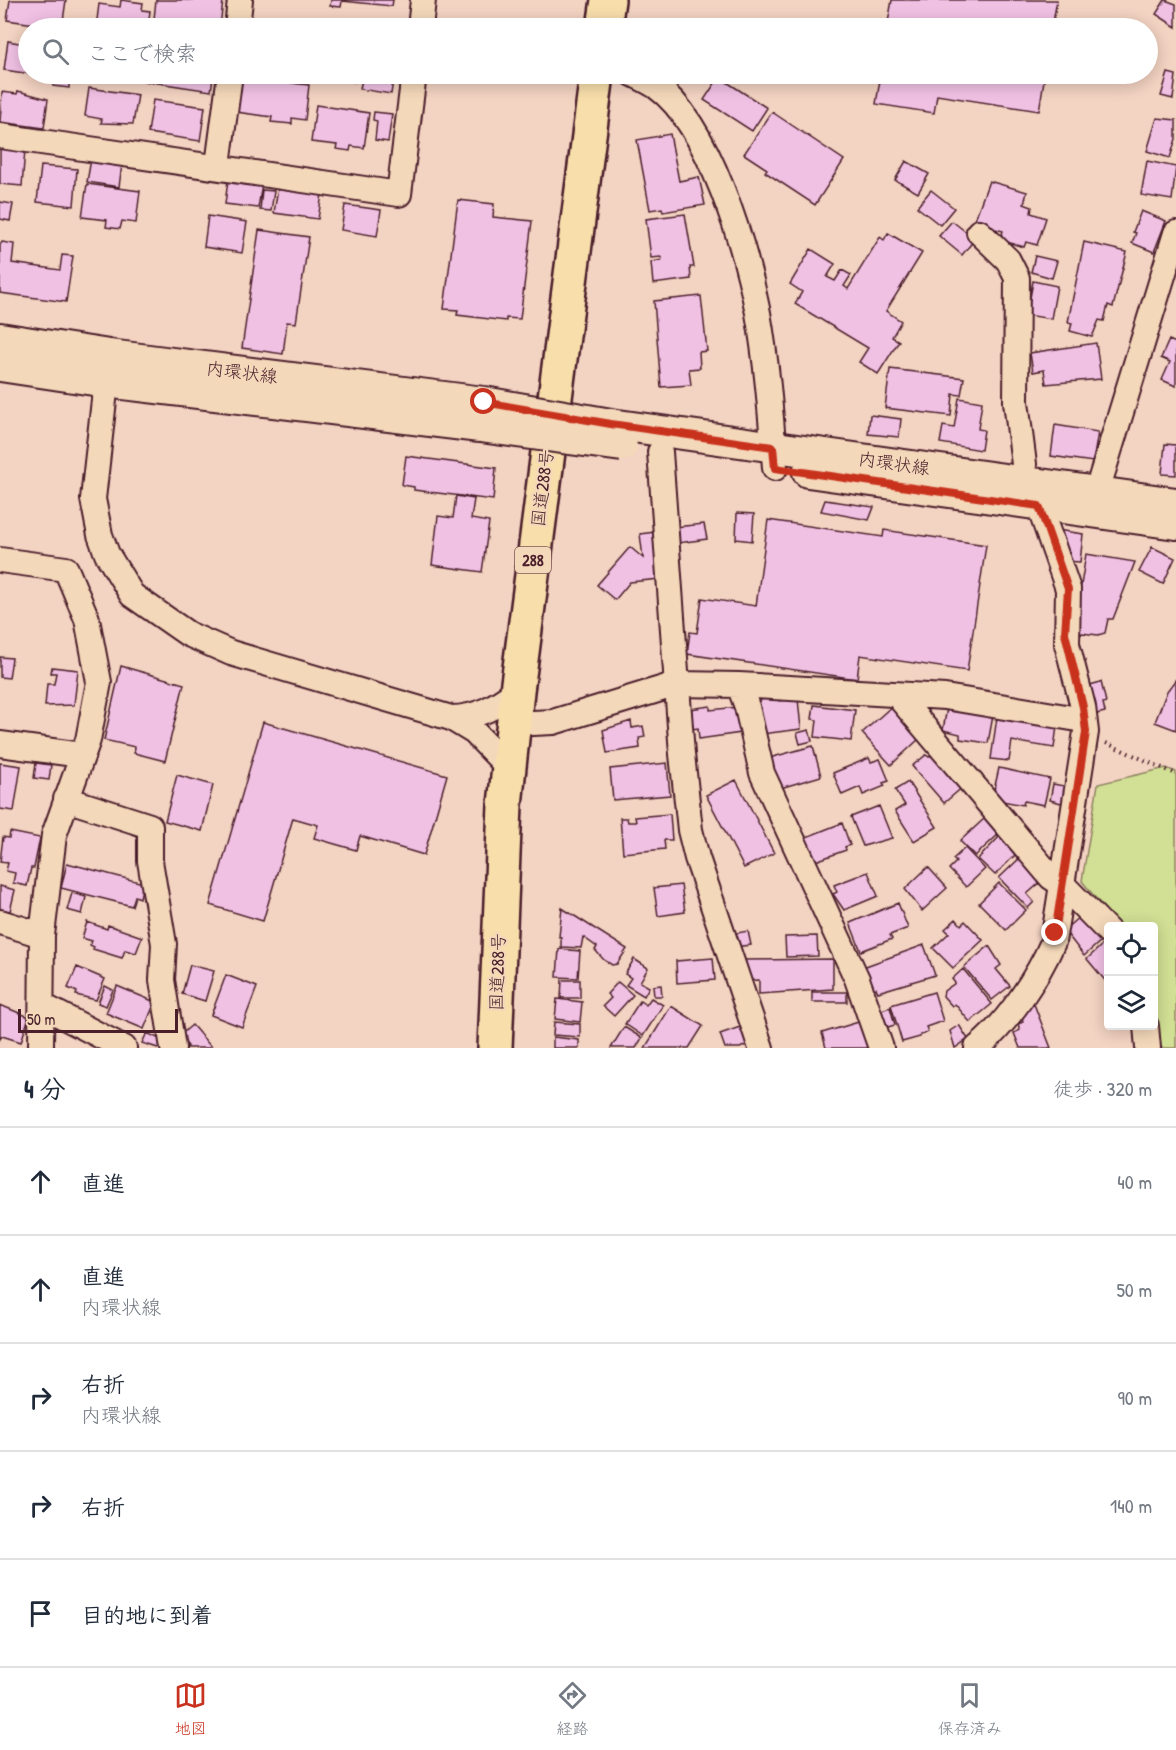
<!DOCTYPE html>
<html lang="ja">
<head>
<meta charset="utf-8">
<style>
	:root { --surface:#fff; --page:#f2f2f3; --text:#1f2937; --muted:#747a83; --line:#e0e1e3; --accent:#c8321e }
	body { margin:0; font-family:"Patrick Hand","Klee One",sans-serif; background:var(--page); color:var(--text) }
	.controls { position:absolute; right:18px; bottom:18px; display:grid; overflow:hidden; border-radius:6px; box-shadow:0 3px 15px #0003 }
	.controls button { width:54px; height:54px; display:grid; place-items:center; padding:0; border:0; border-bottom:2px solid var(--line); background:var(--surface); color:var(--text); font:30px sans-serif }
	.scale { position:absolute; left:18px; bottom:15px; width:160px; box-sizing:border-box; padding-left:6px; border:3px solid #4a1f2b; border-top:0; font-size:16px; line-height:21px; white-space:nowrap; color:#4a1f2b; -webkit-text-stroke:4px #f4d8ba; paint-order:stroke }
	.stop { position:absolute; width:18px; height:18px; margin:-14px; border:4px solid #c8321e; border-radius:50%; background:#fff }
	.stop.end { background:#c8321e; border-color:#fff; box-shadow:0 2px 6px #0008 }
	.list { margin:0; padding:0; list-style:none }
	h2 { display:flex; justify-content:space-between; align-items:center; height:78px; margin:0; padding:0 24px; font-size:26px }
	h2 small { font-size:20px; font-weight:400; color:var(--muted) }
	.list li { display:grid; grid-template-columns:39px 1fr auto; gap:18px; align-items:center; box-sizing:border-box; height:108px; padding:0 24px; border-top:2px solid var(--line) }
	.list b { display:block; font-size:22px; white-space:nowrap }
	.list p { margin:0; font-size:20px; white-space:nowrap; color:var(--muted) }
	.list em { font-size:20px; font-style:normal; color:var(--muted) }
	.icon { flex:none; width:33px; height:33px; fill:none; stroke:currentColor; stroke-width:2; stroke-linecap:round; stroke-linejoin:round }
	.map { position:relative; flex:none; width:1176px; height:1048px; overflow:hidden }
	.search { position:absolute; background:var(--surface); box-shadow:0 3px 15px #0003; left:18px; right:18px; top:18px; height:66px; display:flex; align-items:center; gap:15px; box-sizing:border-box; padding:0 21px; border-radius:33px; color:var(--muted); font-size:22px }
	.sheet { height:618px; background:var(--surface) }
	nav { display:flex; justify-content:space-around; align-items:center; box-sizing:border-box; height:84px; border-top:2px solid var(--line); background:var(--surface); font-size:16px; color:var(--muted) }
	nav a { display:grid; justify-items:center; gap:3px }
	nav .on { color:var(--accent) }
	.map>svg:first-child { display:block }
</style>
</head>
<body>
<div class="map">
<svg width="1176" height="1048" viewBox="0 0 1176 1048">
	<rect width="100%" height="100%" fill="#f3d3c2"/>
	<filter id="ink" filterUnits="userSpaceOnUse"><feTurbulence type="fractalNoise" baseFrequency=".0167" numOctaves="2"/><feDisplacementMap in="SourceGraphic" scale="12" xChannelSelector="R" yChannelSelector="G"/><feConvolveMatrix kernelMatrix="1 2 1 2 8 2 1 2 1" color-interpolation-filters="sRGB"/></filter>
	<g filter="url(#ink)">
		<path fill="#d1e094" stroke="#8e8060" stroke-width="1.5" d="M1166,768L1176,772V1048H1161L1154,1006V927L1118,926L1082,881L1098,784Z"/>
		<path fill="#f1c1e4" stroke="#4a1f2b" stroke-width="1.5" d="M10,0H66L62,28L7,20Z
			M121,0L143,3L142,10L150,11L148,28H96L99,4L120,7Z
			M156,0H223L220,28L154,19Z
			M331,0H393L392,6L342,1L341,7L330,6Z
			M892,0H1057L1052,28H887Z
			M1165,0L1176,4V27L1156,14Z
			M25,40H28V74H52V77L4,70L8,41L24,44Z
			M1168,73L1176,75L1173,99L1161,96Z
			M146,74H217L216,79L213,78L211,91L145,81Z
			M241,74L258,75L257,79L309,85L305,120L292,118V124L271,122L272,117L236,112Z
			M322,74H356L355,82L322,77Z
			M363,74H394L391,94L360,89Z
			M881,74H1045L1039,111L937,95L934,113L876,104Z
			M719,77L767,108L752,131L704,100Z
			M54,79L69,81V88L53,86Z
			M89,88L138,95L133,124L101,123L102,119L85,116Z
			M18,91L48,99L44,128L0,122L2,92L17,94Z
			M153,100L205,107L200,141L148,133Z
			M316,105L369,113L364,148L351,146L350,151L336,149L337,145L311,142Z
			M374,112L392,114L388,142L375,140L377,121L373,120Z
			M772,112L844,160L815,205L765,172L767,169L744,154Z
			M1157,118L1176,120V139L1170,158L1147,151Z
			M670,134L679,181L699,177L705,205L663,212L662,208L650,210L637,140Z
			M0,148L25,150L22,186L0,184Z
			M91,159L122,164L119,187L87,182Z
			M906,161L929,174L918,193L895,180Z
			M1147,161L1176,167L1172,200L1141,195Z
			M41,166L77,169L74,206L37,202Z
			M228,180L262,184L258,208L225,204Z
			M989,181L1027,192L1024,204L1032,207L1031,213L1046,218L1037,245L1026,242L1024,247L1000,240L1003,231L984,226L985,222L975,219Z
			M87,184L140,191L136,223L122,221L120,229L106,227L107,220L82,217Z
			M278,188L322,194L318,219L274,213Z
			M262,190L274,191L271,211L260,210Z
			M931,190L954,208L940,225L917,207Z
			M458,200L494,204L493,217L532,221L520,319L506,318V321L457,315L458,310L444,309Z
			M0,202L13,204L10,221L0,219Z
			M345,205L381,210L377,236L341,230Z
			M1141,211L1166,221L1154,252L1132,243L1136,233L1133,232Z
			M685,214L694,267H690L691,279L653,284L651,262L662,260L661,257L651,258L646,219Z
			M208,216L247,222L242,253L204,247Z
			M952,221L975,239L962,255L939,236Z
			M259,230L309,237L296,323L287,322L283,354L242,348Z
			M888,233L922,253L886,311L901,321L892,337L899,341L878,374L859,362L868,348L795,304L802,292L790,284L811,249L835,264L827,277L835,281L842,270L851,275L844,286L848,289L880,237L884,240Z
			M2,242L14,244L12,263L60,270L62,255L73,256L66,302L0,293V245Z
			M1084,242L1127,252L1113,307L1108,305L1104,321L1099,320L1092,337L1070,331L1072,323L1068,322Z
			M1035,256L1057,261L1052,278L1031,272Z
			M1033,281L1057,286L1051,319L1027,315Z
			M701,296L707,351L699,352L700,368L689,369L691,385L661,387L654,301Z
			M1169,340L1176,343V386L1162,380L1170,362L1161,358Z
			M1096,343L1101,379L1046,384L1044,370L1033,372L1030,353Z
			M890,369L964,378L961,395L953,394L951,416L885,408Z
			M959,398L982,402L978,429L984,430L981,450L940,443L943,426L954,428Z
			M870,415L901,419L899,437L868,434Z
			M1055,425L1098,432L1093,462L1051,456Z
			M1165,444L1176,445V475L1162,474Z
			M406,456L496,468L493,500L414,490V487L402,485Z
			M456,496L474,499L471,519L489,522L482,572L432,565L438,516L453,518Z
			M825,500L874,507L869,520L821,511Z
			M737,513L754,514L752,541L736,539Z
			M768,520L883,537L884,530L986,545L967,671L860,655L857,679L687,654L690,632L697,633L702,598L756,606Z
			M704,524L707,539L678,543L675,527Z
			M1057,530L1083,534L1080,562L1065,561Z
			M655,532L660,579L630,582L615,600L597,585L630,547L643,558L640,534Z
			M1152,547L1175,558L1163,584L1139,572Z
			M1086,554L1135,562L1113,619H1108L1105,633L1098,635L1082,633L1080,636L1073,635Z
			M0,657L12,658L9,678L0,677Z
			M121,666L184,684L165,761L134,753L135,747L104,740Z
			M52,667L78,670L74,705L45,706L47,684H54L56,673H51Z
			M1176,679V730L1155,722L1167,691Z
			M1101,682L1106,702L1103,703L1105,712L1093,715L1086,686Z
			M777,695L779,701L798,699L801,729L762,734L759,703L763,697Z
			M948,702L994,710L988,743L960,739V734L943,730Z
			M814,705L855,710L851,741L815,737L817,720L812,719Z
			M710,706V710L738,707L741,733L699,739L698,728L692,729L690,709Z
			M891,707L920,738L891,765L862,733Z
			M998,710L1058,719L1054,748L1012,741L1009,761L991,759Z
			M631,721L632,728L643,726L645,737L639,738L640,748L607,753L603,730Z
			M263,722L447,775L424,855L360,836L356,850L314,838L318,825L293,818L263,921L210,905Z
			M809,730L812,741L800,744L797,733Z
			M813,746L821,776L777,789L769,758Z
			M934,752L964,786L944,803L912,766L926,755L929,757Z
			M869,758L871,762L880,759L889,781L883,783L885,786L863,795L860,787L842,795L833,773Z
			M0,763L21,766L14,811L0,809Z
			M36,763L51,765L49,780L34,778Z
			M667,763L670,795L613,800L610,769Z
			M999,768L1050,779L1044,805L1024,801L1023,805L992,799Z
			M177,775L213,785L202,831L165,821Z
			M736,780L774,853L744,868L706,795Z
			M908,782L937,827L914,841L895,811L905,805L895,790Z
			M1053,784L1069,787L1065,804L1050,800Z
			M879,806L892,838L863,846L851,817Z
			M670,814L672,840H664L665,849L623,853L620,818H627L628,822H636L635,817Z
			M985,818L1000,833L975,856L960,841Z
			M842,823L850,845L845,847L846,850L813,862L804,838Z
			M10,832L40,838L34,868H31L27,886L13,883L15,873L6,871L8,863L0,862L3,837L9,838Z
			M1001,835L1019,851L995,875L978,859Z
			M965,848L985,869L966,887L949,869L956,862L953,859Z
			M1025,853L1043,880L1027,894L1034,902L1028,908L999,878Z
			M67,863L143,883L140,898L135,896L132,906L61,888Z
			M928,867L947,888L922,911L905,889Z
			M868,872L878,896L844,910L833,894L837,892L834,885Z
			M999,883L1026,910L1006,930L979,903Z
			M681,885L685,912L658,916L654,888Z
			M0,886L15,890L10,911L0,909Z
			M72,893L86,897L82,914L67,910Z
			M898,903L908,928L890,935L892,939L861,951L850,923Z
			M562,908L627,949L617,964L612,965L604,960L595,950L597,947L583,937L581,948L561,947V937H559Z
			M1080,916L1102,940L1084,956L1064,930Z
			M956,919L961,925L965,921L983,940L953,968L933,948L949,933L945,929Z
			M87,922L107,929L108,925L142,937L136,953L125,950L122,958L93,949L94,947L90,945L92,941L82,938Z
			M748,931L751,945L733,947L731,934Z
			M817,936L818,956L786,957L785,937Z
			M1103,944L1108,950V984L1087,959Z
			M924,945L935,975L878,992L876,988L871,990L863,967Z
			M989,946L1001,965L996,969L1010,986L992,1000L964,967Z
			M559,949L580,951L578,978L557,977Z
			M713,958L715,980L677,983L676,961Z
			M634,959L648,968L640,982L649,987L644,996L626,985L631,978L625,974Z
			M833,959V989L759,994V980L744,981V960Z
			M190,965L214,971L205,1001L182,994Z
			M77,967L105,979L96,1000L76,995L77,992L68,988Z
			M963,969L992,1004L970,1022L955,1004L952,1006L943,996L944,991L955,983L952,979Z
			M226,975L257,987L242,1027L211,1015Z
			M562,980H580V998H561Z
			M618,982L633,995L614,1016L603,1006L611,998L607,994Z
			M661,985L662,996H654L653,986Z
			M105,986L113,990L106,1006L98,1003Z
			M117,986L155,1002L144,1029L106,1013Z
			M812,992H847V1002H812Z
			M934,992L943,1021L926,1027L928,1032L920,1035V1037L902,1042L891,1005Z
			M651,998L663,1005L643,1036L625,1024L640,1001L646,1005Z
			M557,999L582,1002L580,1022L555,1019Z
			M1034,1004L1051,1048H1020L1014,1033L1020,1030L1018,1024L1023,1022L1022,1016L1025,1008Z
			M0,1005L29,1017L21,1042L2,1036L0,1039Z
			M671,1006L703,1026L689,1048H645Z
			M890,1007L895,1025L884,1028L879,1011Z
			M862,1021L871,1048H826L822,1033Z
			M554,1022L580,1024V1037L553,1035Z
			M192,1025L212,1048H185L188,1046L179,1036Z
			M959,1025L968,1039L955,1048L950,1031Z
			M743,1026L749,1044L740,1048H725L720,1034Z
			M624,1027L642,1038L636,1048H611Z
			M147,1033L162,1040L158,1048L142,1043Z
			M553,1037L579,1040V1048H553Z"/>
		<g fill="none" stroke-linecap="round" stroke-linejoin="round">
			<defs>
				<path id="minor" d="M237,28L240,0
					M420,28L423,0
					M633,74C641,78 650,82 657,87C710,125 746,251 758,313C767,363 771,417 775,468
					M0,136L399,194L414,74
					M218,165L230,74
					M979,232L1008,260L1017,278L1016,402L1024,464L1023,481
					M108,364L93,499L100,535L107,554L132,595L188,634L231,653L451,718L474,732L509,768
					M660,452L682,754L690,830L697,858L761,1048
					M1097,491L1176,233
					M0,560L66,569L87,619L99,682L88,740L54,835L42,935L41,1048
					M739,685L747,707L762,773L857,979L881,1048
					M897,695L1051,877L1063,885L1108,931
					M451,718C478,718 496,706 517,691
					M533,723L553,722L677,684L739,685L945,697L1084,720
					M0,744L82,755
					M66,799L150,826V861L164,944L162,980L173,1048
					M0,922L42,935
					M43,1006L124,1048
					M1146,1026L1148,1048
					M977,1048C1006,1025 1038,977 1053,942L1086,732L1083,707L1067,644L1068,589L1039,506"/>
				<path id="tertiary" d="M0,338L109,355L484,402
					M0,366L107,382L480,427
					M611,424L1176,503
					M808,472L1176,524"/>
				<path id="trunk" d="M604,28L608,0
					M495,1048L505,805L517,691L597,74"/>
			</defs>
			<use href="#minor" stroke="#4a1f2b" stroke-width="28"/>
			<use href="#tertiary" stroke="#4a1f2b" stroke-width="34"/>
			<use href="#trunk" stroke="#4a1f2b" stroke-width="38"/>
			<path stroke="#4a1f2b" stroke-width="4" stroke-dasharray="1.5 4.5" stroke-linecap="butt" d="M1106,743L1176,774"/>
			<use href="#minor" stroke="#f4d8ba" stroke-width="24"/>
			<use href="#tertiary" stroke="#f4d8ba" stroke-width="30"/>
			<use href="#trunk" stroke="#f8deab" stroke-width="33"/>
			<defs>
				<path id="tertiary-bridge" d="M484,402L611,424
					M480,427L622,446"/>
			</defs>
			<use href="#tertiary-bridge" stroke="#4a1f2b" stroke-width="34" stroke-linecap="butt"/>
			<use href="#tertiary-bridge" stroke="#f4d8ba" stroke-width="30"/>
		</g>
	</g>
	<g fill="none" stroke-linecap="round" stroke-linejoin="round" filter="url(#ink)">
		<path stroke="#c8321e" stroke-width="8" d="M484,402L611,424L773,447L775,468L1039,506L1068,589L1065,633L1083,707L1086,732L1055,933"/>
	</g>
	<g text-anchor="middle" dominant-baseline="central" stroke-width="4.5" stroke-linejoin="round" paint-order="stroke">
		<rect fill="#f4d8ba" stroke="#7d5656" stroke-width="1.5" x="515" y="547" width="36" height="26" rx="4.5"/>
		<g font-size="16" font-weight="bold" fill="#4a1f2b">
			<text x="533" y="560">288</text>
		</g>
		<g font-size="18" fill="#4a1f2b" stroke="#f4d8ba">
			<text transform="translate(242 372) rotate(7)">内環状線</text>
			<text transform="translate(894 463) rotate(8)">内環状線</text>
			<text transform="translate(542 488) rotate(-83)">国道288号</text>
			<text transform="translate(497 972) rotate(-88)">国道288号</text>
		</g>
	</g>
</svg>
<div class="controls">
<button><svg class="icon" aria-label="locate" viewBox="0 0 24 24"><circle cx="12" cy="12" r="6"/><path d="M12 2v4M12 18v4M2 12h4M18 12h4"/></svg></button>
<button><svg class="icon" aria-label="layers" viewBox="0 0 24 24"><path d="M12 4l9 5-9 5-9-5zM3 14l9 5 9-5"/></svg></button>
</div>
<div class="scale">50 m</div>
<div class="stop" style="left:484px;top:402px"></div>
<div class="stop end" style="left:1055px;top:933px"></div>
<div class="search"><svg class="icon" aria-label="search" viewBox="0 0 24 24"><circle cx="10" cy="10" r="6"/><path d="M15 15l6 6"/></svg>ここで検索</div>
</div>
<section class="sheet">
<h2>4 分<small>徒歩 · 320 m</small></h2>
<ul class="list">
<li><svg class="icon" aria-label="ahead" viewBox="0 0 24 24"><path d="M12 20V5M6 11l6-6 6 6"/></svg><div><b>直進</b></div><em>40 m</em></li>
<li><svg class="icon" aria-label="ahead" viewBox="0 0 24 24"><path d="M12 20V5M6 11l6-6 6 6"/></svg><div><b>直進</b><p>内環状線</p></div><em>50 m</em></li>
<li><svg class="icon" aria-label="right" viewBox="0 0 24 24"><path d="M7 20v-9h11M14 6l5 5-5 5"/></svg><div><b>右折</b><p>内環状線</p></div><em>90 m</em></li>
<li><svg class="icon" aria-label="right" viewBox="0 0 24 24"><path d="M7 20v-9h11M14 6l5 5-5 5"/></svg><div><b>右折</b></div><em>140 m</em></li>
<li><svg class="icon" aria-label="arrive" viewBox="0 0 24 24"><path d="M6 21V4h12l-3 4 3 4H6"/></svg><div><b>目的地に到着</b></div></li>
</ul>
</section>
<nav>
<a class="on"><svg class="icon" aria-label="map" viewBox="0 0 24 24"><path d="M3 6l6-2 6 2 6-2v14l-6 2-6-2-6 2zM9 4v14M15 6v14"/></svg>地図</a>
<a><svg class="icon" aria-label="directions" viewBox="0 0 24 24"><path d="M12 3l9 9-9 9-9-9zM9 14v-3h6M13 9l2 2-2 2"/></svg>経路</a>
<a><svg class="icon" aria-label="saved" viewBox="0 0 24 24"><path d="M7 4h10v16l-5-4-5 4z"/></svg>保存済み</a>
</nav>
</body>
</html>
